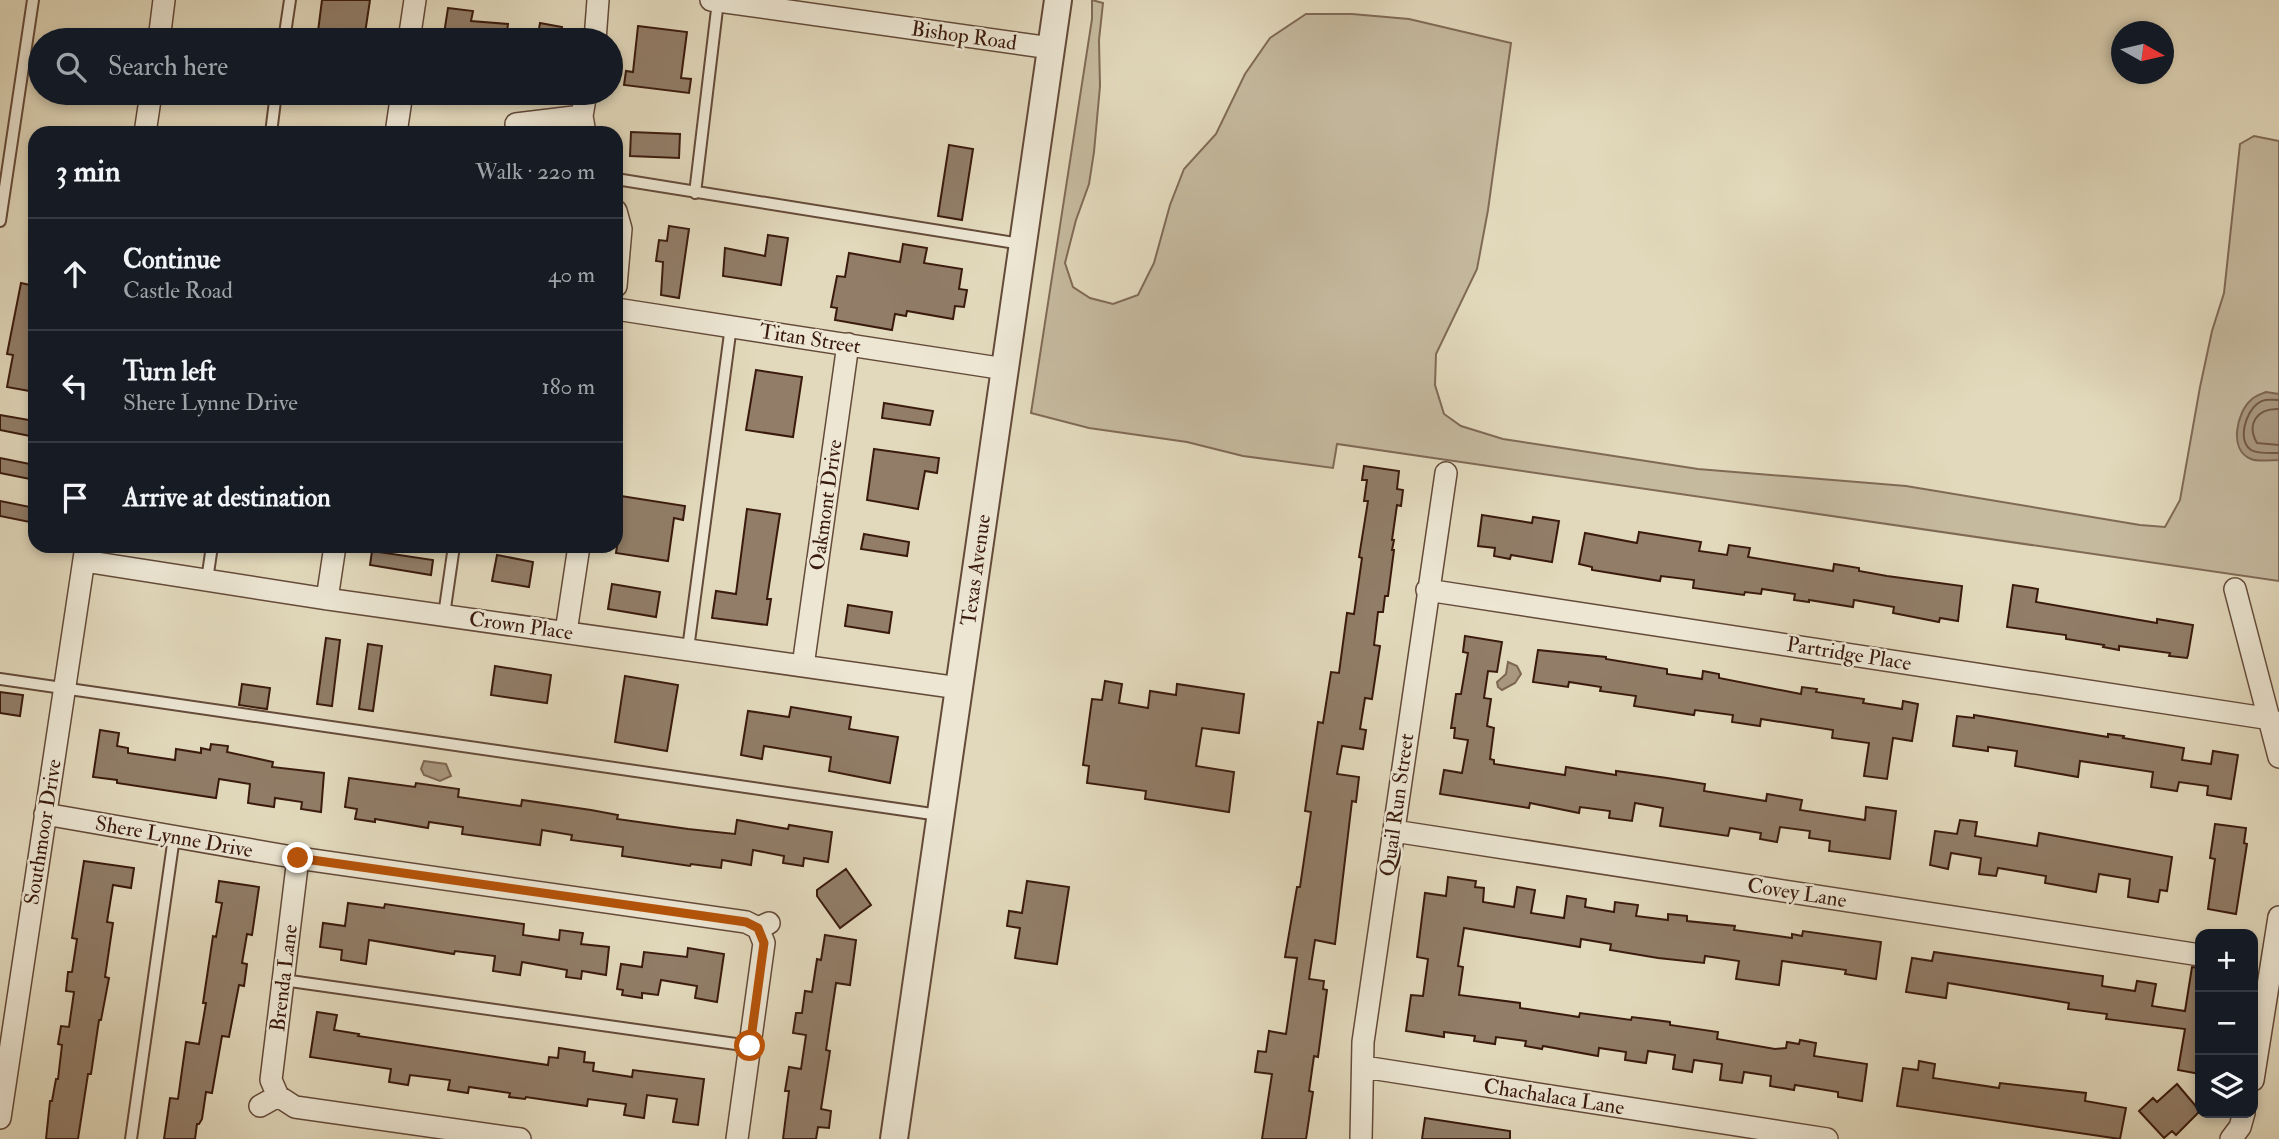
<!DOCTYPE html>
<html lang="en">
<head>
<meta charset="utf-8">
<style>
	:root { --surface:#171b24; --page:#242831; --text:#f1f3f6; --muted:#9ea1a6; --line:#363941 }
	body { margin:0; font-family:"IM FELL Double Pica",serif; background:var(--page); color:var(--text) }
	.controls { position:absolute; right:21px; bottom:21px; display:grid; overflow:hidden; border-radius:14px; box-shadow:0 4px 10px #0003 }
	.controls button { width:63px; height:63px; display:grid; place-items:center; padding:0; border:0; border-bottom:2px solid var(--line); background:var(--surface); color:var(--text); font:35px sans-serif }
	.compass { position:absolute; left:2111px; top:21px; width:63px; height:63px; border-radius:50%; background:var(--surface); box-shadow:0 4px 10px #0003; rotate:98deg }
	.stop { position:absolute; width:21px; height:21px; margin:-16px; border:5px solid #b45309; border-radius:50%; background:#fff }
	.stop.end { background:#b45309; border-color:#fff; box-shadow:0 2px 7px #0008 }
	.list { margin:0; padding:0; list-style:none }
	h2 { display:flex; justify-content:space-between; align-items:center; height:91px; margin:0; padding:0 28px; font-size:30px }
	h2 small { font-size:23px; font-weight:400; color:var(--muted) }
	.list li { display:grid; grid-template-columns:46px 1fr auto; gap:21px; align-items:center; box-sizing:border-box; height:112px; padding:0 28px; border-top:2px solid var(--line) }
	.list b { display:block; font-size:26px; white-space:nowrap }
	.list p { margin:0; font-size:23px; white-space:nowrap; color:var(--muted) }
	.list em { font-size:23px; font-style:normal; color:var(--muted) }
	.icon { flex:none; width:38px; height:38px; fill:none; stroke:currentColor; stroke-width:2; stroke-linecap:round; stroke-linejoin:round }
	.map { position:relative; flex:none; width:2279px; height:1139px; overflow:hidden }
	.search { position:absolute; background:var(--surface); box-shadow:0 4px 10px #0003; left:28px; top:28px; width:595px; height:77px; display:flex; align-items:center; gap:18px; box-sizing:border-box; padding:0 24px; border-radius:38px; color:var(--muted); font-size:26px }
	.panel { position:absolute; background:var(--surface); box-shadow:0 4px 10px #0003; left:28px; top:126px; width:595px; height:427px; border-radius:21px }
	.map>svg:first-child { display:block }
</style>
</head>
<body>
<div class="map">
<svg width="2279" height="1139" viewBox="0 0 2279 1139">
	<rect width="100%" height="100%" fill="#e2d9bc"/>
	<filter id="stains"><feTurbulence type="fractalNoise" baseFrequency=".00286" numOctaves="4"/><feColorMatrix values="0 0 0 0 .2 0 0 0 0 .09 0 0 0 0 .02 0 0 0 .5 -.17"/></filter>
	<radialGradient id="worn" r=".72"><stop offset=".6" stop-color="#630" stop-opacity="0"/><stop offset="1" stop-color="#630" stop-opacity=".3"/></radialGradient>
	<path fill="#c5b99e" stroke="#806a56" stroke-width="2" d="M1092,0L1103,3L1099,40L1100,86L1094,152L1089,184L1076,220L1065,263L1073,287L1090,298L1113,304L1138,295L1154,263L1170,205L1184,169L1216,134L1245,74L1270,38L1306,14H1352L1409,19L1511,43L1488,210L1477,269L1436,354L1435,385L1444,414L1461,426L1503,439L1562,448L1698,469L1906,486L2140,525L2165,527L2180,500L2200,387L2212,331L2224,293L2240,144L2254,136L2279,141V581L1337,444L1333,468L1243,456L1187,442L1089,428L1031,413L1092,19Z"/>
	<path fill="#a99880" stroke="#7d6652" stroke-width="2" d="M2266,392L2279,394V460C2271,460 2258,462 2251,459C2228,450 2237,412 2251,400C2254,396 2261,394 2266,392Z
		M1508,662L1517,666L1521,674L1515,683L1502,690L1498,687L1497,682L1506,674Z
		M424,761L446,764L451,776L440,781L424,775L421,769Z"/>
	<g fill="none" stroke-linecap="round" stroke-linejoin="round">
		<path stroke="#725946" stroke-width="2" d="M2279,400C2271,400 2264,398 2257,404C2246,412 2237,440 2251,450C2258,454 2271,453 2279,453
			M2279,409C2257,408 2246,424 2257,443L2279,445"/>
	</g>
	<path fill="#917d68" stroke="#3a1a0d" stroke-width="2" d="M322,0H370L364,40L317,39Z
		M448,8L473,11L471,21L508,24L506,40H443Z
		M540,23L562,27L560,40H537Z
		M638,26L687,32L681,78L691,79L689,93L624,85L626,71L633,72Z
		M631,132L680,134L679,158L630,156Z
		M949,145L973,149L962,220L938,216Z
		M669,226L689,229L679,298L661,295L663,262L656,261L659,240L667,241Z
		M768,235L788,238L781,285L723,276L725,248L765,256Z
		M903,244L927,248L924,263L962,269L959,289L967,290L964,307L955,306L953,319L907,311L906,316L895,314L892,330L835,320L837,308L831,307L837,276L845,277L849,253L900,262Z
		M21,283L35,286V392L7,387L13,355L7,354Z
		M756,370L802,377L793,437L746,430Z
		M884,403L933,411L930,425L882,418Z
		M0,415L35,421V437L0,430Z
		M874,449L939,458L937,473L925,471L918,509L867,500Z
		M0,458L35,465V480L0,473Z
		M1364,466L1399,471L1397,489L1403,490L1401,506L1397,505L1392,540H1394L1392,550H1394L1388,596H1385L1383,612H1378L1374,645L1380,646L1372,699L1365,698L1360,729L1366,730L1363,749L1342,746L1337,774L1359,777L1356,802L1352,801L1335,944L1315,940L1309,979L1324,981L1323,989L1327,990L1318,1057L1314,1056L1309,1091L1313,1092L1306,1139H1262L1272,1074L1255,1072L1258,1051L1266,1052L1269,1031L1286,1034L1297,958L1285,957L1297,887H1300L1311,812L1305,811L1318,722L1323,723L1331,672L1339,673L1347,613L1354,614L1362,558L1359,557L1368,501H1364L1367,480H1362Z
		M621,496L685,506L683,520L674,518L668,561L616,553L622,511L619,510Z
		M0,501L35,508V523L0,516Z
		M747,509L780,514L767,599H771L767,625L712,618L716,591L736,594Z
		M1482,515L1532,523L1533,517L1559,521L1552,562L1511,555L1510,559L1494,556L1495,548L1478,546Z
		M1639,532L1701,542L1699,551L1727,555L1729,545L1750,548L1748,557L1833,571L1834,564L1859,568V571L1887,576L1962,586L1958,621L1940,618L1939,622L1893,613L1894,607L1854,600L1853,607L1809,600V602L1794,600L1795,594L1762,589L1761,594L1745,592L1744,595L1693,588L1694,580L1661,576L1660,581L1592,570V567L1579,564L1585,533L1637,543Z
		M864,534L909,542L907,556L861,549Z
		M372,551L433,560L431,575L370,565Z
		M497,555L533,562L529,587L492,581Z
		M612,584L660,592L656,617L608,609Z
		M2013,585L2038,589L2036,602L2157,623V619L2193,625L2188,655L2187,658L2169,656L2170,653L2119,646V650L2103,647L2104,645L2066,639V635L2007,627Z
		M848,605L892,612L889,633L845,626Z
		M1465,636L1502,642L1497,672L1488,671L1484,698L1491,699L1487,726L1494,728L1490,759L1494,760V764L1565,775L1566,767L1616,775V771L1667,778L1705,784L1704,791L1766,801L1767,794L1802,800L1800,810L1865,820L1866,807L1896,811L1890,859L1829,851L1830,841L1809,838L1810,831L1780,827L1777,842L1760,839L1761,833L1730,828L1728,836L1660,826L1663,808L1635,803L1632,821L1609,818L1610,811L1580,807L1579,813L1530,803L1529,808L1440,794L1444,770L1462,773L1468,740L1454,738L1455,728H1451L1456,694H1461L1468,653L1463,652Z
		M326,638L340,640L332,706L317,704Z
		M368,644L382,646L373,711L359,709Z
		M1538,650L1606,657V659L1667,669V674L1702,679L1703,671L1719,674V678L1801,694L1802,687L1817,689L1816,692L1864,699L1863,703L1902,709L1903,701L1918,704L1912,741L1893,738L1887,779L1864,776L1869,743L1832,738L1833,730L1761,719L1760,726L1732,722L1733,715L1695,710L1694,715L1634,706L1636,696L1600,691L1601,687L1569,682L1568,687L1533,682Z
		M495,666L551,675L547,703L491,695Z
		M625,676L678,685L667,751L615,742Z
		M1105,681L1122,684L1119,703L1148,708L1150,691L1176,695L1177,684L1244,694L1239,733L1202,728L1196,766L1234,772L1229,812L1145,799L1146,791L1087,783L1089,766L1083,765L1092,699L1102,700Z
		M242,684L270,688L267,709L239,705Z
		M0,692L23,695L20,716L0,713Z
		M791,707L851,717L849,729L898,737L890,783L829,771L831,757L764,746L762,759L741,755L748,711L789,717Z
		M1974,715L2108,737V734L2124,736L2123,738L2184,748L2182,760L2211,764L2213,751L2238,755L2231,799L2207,795L2208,786L2179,782L2177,791L2151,787L2153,772L2080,761L2078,777L2015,766L2017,751L1988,747V751L1953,746L1957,716L1974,718Z
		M100,730L119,733L117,746L128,748V753L175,760L176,749L201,753V748L210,750L211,744L228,746L227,752L273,762L272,767L324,773L321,812L301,809L302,802L275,798L274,807L248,803L250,784L219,779L216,798L117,783V780L93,777Z
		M349,778L415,787L416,783L459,789L458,797L521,806L522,800L591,810L618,815L617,819L688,829L735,834L737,820L788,829L789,825L832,832L828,862L804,858L803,866L783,863L784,856L753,850L751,865L722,860L721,868L691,864L690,866L622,856L623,847L571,840L572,835L542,830L540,845L462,834L463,827L429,822L428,828L375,819V822L355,819L357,809L345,807Z
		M1960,820L1977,822L1975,836L2037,846L2039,833L2172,857L2167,891L2160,890L2158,902L2128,897L2130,879L2099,874L2096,892L2045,883L2046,876L1998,868L1996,876L1979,874L1981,858L1951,853L1948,869L1930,865L1935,831L1957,834Z
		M2215,824L2246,828L2244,843L2247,844L2236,914L2208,909L2215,859L2210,858Z
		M84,861L134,868L131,888L113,885L107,922L113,923L105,977L109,978L101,1020H99L91,1074H88L78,1139H46L50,1101H52L56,1079H58L62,1045L58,1044L61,1026L69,1027L74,992L66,991L68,972H72L77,939L72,938Z
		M846,869L871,905L840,928L817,896V890Z
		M1448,877L1476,881L1475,887L1484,888L1483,902L1514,907L1517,887L1535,890L1531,913L1564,918L1567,896L1586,899L1585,907L1614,912L1615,902L1638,905L1636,916L1668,920V914L1687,916V921L1735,926L1734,930L1792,938V934L1802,936L1803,931L1881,942L1876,979L1845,974L1846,970L1782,961L1779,985L1736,979L1739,961L1705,956L1704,963L1658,958L1610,950L1611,944L1581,939L1580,947L1464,928L1458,966L1463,967L1459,995L1520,1003V1008L1579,1017L1580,1013L1631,1020L1632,1017L1670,1022V1025L1718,1032L1717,1039L1775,1049L1786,1048L1787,1042L1799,1044L1800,1040L1816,1043L1814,1056L1867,1064L1862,1101L1838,1097V1092L1795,1085L1794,1090L1770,1086L1771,1076L1744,1072L1742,1083L1720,1080L1722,1064L1694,1060L1692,1072L1673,1069L1675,1055L1648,1051L1646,1063L1625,1060L1626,1052L1599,1048L1598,1056L1543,1046L1542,1049L1525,1046L1526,1041L1496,1037L1495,1044L1474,1041L1475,1036L1444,1032V1037L1406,1031L1411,995L1423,996L1428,959L1417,957L1425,893L1446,896Z
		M219,881L259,887L252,935L247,934L242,963L247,964L244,986L239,985L229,1037L222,1036L212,1093L206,1092L202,1119L199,1124H197L195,1139H164L170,1098L178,1099L186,1042L199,1044L206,1003H203L213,936L216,937L222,903L216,902Z
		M1027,881L1069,887L1057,964L1015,958L1020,928L1007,926L1009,911L1022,913Z
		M348,903L384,908L385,904L524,924L523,935L559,940L560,930L583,933L581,944L609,947L606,975L582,971L581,979L566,977L567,970L522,962L520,975L493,971L495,956L455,951L454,954L369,940L366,964L341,960L342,950L320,947L323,923L345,926Z
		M825,935L856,940L850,985L836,983L826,1050L830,1051L821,1109L831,1111L829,1128L818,1127L816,1139H783L789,1091H785L789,1067L801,1069L806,1035L793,1033L796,1013H802L805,991L812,992L817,959L821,960Z
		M688,948L724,954L717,1002L695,998L697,986L661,980L658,995L642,993V998L622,995L623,990L617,989L621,964L642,967L644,952L687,957Z
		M1934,952L2103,976L2102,986L2135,991L2137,981L2156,984L2152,1006L2185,1011L2192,967L2200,968V1074L2178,1070L2185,1029L2106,1019L2107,1014L2068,1009L2069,1003L1948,983L1946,998L1906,992L1912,958L1932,961Z
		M317,1012L337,1015L334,1030L359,1034L358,1036L548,1065L549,1057L558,1058L559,1048L585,1052L584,1062L594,1063L593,1071L632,1077L633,1070L704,1079L698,1125L673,1122L677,1099L647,1095L644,1118L624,1115L626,1104L588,1099L587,1106L526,1097L525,1099L509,1097L510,1093L469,1087L468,1093L448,1090L450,1080L410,1075L408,1085L389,1082L391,1069L310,1057Z
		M1919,1061L1935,1064L1933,1078L1999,1088L2000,1083L2086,1093L2085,1101L2126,1108L2120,1139L1897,1106L1903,1068L1918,1070Z
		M2177,1084L2200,1111L2176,1135L2172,1131L2164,1138L2139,1111L2153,1098L2157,1102Z
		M1425,1118L1510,1131V1139H1422Z"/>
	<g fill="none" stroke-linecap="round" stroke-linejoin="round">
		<defs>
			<path id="service" d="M284,40L290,0
				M271,133L276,93
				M616,179L1021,244
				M695,193L718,1
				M0,221L33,0
				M207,580L212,546
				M444,615L454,546
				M688,649L731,326
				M0,679L939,815
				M283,980L750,1046
				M131,1139L174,837"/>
			<path id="minor" d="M711,0L1051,48
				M159,40L164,0
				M409,40L415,0
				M595,40L598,0
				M516,124L582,116
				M145,133L151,93
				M396,133L402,93
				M585,133L582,116L586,93
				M616,211L621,229L616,286
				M616,309L1005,369
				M84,561L327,599L959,688
				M2235,589L2279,757
				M1427,590L2271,719
				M327,599L335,546
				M566,632L579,546
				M803,666L848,344
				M45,814L298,858L746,922L758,928
				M1394,831L2200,955
				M1364,1067L1827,1139
				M2253,1080L2279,917
				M278,1096L295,1107L520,1139
				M260,1106L278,1096L271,1080L298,858
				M0,1118L86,546
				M737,1139L764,943L758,928L769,923
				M1361,1139L1363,1042L1446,473
				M2231,1139L2240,1127L2244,1113"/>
			<path id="tertiary" d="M894,1139L1058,0"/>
		</defs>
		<use href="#service" stroke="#644a39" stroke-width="14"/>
		<use href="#minor" stroke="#644a39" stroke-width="24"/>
		<use href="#tertiary" stroke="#644a39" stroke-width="30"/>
		<use href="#service" stroke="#ece6d3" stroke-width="10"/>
		<use href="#minor" stroke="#ece6d3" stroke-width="21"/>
		<use href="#tertiary" stroke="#ece6d3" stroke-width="26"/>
	</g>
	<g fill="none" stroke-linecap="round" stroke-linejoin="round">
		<path stroke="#b45309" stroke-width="9" d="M298,858L746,922L758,928L764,943L750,1046"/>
	</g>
	<g text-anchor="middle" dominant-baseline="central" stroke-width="5" stroke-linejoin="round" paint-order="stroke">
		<g font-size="21" fill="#3a1a0d" stroke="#ece6d3">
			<text transform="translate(964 36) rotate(8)">Bishop Road</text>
			<text transform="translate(810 339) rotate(9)">Titan Street</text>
			<text transform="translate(826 505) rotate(-82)">Oakmont Drive</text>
			<text transform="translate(976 570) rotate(-82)">Texas Avenue</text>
			<text transform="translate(521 626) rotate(8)">Crown Place</text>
			<text transform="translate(1849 654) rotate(9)">Partridge Place</text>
			<text transform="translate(1397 805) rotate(-82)">Quail Run Street</text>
			<text transform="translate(43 832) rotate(-81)">Southmoor Drive</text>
			<text transform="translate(174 837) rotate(10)">Shere Lynne Drive</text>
			<text transform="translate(1797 893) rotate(9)">Covey Lane</text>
			<text transform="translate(284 978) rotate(-83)">Brenda Lane</text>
			<text transform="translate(1554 1097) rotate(9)">Chachalaca Lane</text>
		</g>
	</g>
	<rect width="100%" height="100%" filter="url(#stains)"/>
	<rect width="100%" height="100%" fill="url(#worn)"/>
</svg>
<div class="controls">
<button>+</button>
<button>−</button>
<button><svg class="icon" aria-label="layers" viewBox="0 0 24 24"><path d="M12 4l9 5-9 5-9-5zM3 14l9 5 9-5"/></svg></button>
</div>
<svg class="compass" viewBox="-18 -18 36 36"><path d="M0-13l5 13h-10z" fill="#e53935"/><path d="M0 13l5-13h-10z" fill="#9ea1a6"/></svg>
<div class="stop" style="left:750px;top:1046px"></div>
<div class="stop end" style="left:298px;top:858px"></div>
<div class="search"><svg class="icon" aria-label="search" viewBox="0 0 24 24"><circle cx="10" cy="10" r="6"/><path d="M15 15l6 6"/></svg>Search here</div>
<section class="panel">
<h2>3 min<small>Walk · 220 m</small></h2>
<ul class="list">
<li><svg class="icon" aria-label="ahead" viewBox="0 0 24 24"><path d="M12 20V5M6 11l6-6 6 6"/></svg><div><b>Continue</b><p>Castle Road</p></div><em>40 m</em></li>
<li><svg class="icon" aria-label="left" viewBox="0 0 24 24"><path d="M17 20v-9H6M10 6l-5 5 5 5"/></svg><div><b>Turn left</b><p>Shere Lynne Drive</p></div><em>180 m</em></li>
<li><svg class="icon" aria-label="arrive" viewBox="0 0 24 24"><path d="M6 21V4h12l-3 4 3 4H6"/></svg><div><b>Arrive at destination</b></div></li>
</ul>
</section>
</div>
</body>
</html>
